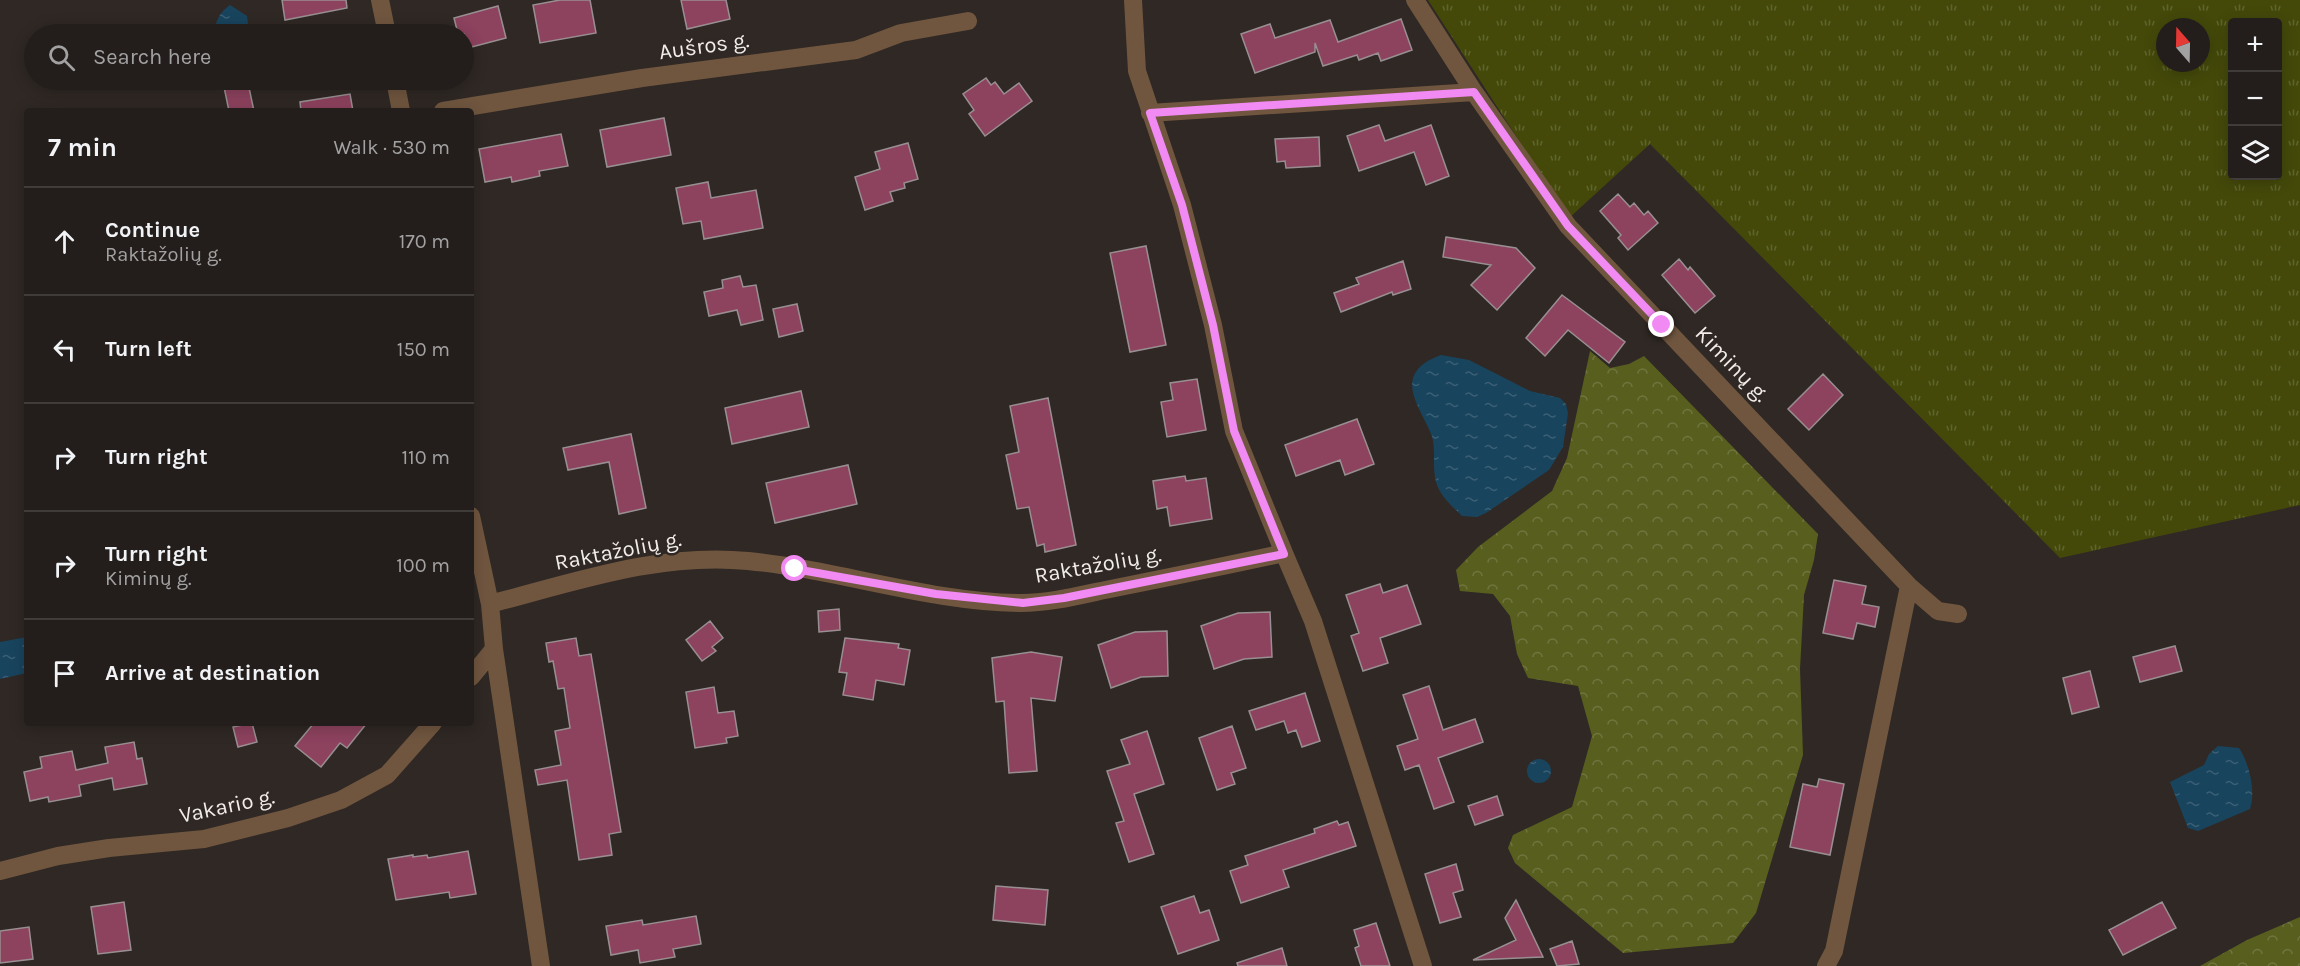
<!DOCTYPE html>
<html lang="en">
<head>
<meta charset="utf-8">
<style>
	:root { --surface:#231e1b; --page:#2b2724; --text:#f1f3f6; --muted:#a3a2a3; --line:#403c3a }
	body { margin:0; font-family:Karla,sans-serif; background:var(--page); color:var(--text) }
	.controls { position:absolute; right:18px; top:18px; display:grid; overflow:hidden; border-radius:6px; box-shadow:0 3px 15px #0003 }
	.controls button { width:54px; height:54px; display:grid; place-items:center; padding:0; border:0; border-bottom:2px solid var(--line); background:var(--surface); color:var(--text); font:30px sans-serif }
	.compass { position:absolute; left:2156px; top:18px; width:54px; height:54px; border-radius:50%; background:var(--surface); box-shadow:0 3px 15px #0003; rotate:340deg }
	.stop { position:absolute; width:18px; height:18px; margin:-14px; border:4px solid #f28af3; border-radius:50%; background:#fff }
	.stop.end { background:#f28af3; border-color:#fff; box-shadow:0 2px 6px #0008 }
	.list { margin:0; padding:0; list-style:none }
	h2 { display:flex; justify-content:space-between; align-items:center; height:78px; margin:0; padding:0 24px; font-size:26px }
	h2 small { font-size:20px; font-weight:400; color:var(--muted) }
	.list li { display:grid; grid-template-columns:39px 1fr auto; gap:18px; align-items:center; box-sizing:border-box; height:108px; padding:0 24px; border-top:2px solid var(--line) }
	.list b { display:block; font-size:22px; white-space:nowrap }
	.list p { margin:0; font-size:20px; white-space:nowrap; color:var(--muted) }
	.list em { font-size:20px; font-style:normal; color:var(--muted) }
	.icon { flex:none; width:33px; height:33px; fill:none; stroke:currentColor; stroke-width:2; stroke-linecap:round; stroke-linejoin:round }
	.map { position:relative; flex:none; width:2300px; height:966px; overflow:hidden }
	.search { position:absolute; background:var(--surface); box-shadow:0 3px 15px #0003; left:24px; top:24px; width:450px; height:66px; display:flex; align-items:center; gap:15px; box-sizing:border-box; padding:0 21px; border-radius:33px; color:var(--muted); font-size:22px }
	.panel { position:absolute; background:var(--surface); box-shadow:0 3px 15px #0003; left:24px; top:108px; width:450px; height:618px; border-radius:6px }
	.map>svg:first-child { display:block }
</style>
</head>
<body>
<div class="map">
<svg width="2300" height="966" viewBox="0 0 2300 966">
	<defs>
		<pattern id="grass-tufts" width="24" height="20" patternUnits="userSpaceOnUse" patternTransform="scale(1.5)"><rect width="24" height="20" fill="#44490a"/><path d="M3 7l-1-3M5 7V3M7 7l1-3M15 17l-1-3M17 17v-4M19 17l1-3" fill="none" stroke="#5f642e"/></pattern>
		<pattern id="forest-crowns" width="20" height="18" patternUnits="userSpaceOnUse" patternTransform="scale(1.5)"><rect width="20" height="18" fill="#585e1e"/><path d="M2 6a3 3 0 1 1 6 0M12 15a3 3 0 1 1 6 0" fill="none" stroke="#70753f"/></pattern>
		<pattern id="water-ripples" width="26" height="14" patternUnits="userSpaceOnUse" patternTransform="scale(1.5)"><rect width="26" height="14" fill="#19445e"/><path d="M2 4q2-2 4 0t4 0M15 11q2-2 4 0t4 0" fill="none" stroke="#3b5f75"/></pattern>
	</defs>
	<rect width="100%" height="100%" fill="#2f2824"/>
	<path fill="url(#grass-tufts)" fill-rule="evenodd" d="M1428,0H2300V505L2060,558L1650,144L1569,218ZM2232,22H2278V176H2232ZM2165,27H2201V63H2165Z"/>
	<path fill="url(#forest-crowns)" d="M1590,351L1610,368L1629,364L1644,356L1818,534L1814,560L1804,595L1800,669L1803,755L1756,913L1733,943L1623,953L1515,863L1508,848L1513,835L1572,807L1592,736L1578,686L1528,678L1517,654L1510,616L1493,594L1460,591L1456,570L1478,547L1552,491L1567,458Z
		M2300,917V966H2200L2247,940Z"/>
	<path fill="url(#water-ripples)" d="M230,5L247,16L249,34H215C215,21 219,13 230,5Z
		M1441,355L1469,360L1530,391L1560,398L1566,404L1568,413L1563,447L1549,470L1486,513L1477,517L1462,516C1452,506 1440,496 1436,482C1432,468 1436,450 1432,436C1426,419 1408,396 1413,378C1418,364 1429,360 1441,355Z
		M27,637V673L0,679V642Z
		M2218,746L2239,748C2249,763 2256,791 2250,809L2198,831L2188,828L2170,782L2204,765L2209,754Z
		M1527 771a12 12 0 1 1 24 0a12 12 0 1 1-24 0Z"/>
	<path fill="#8d425e" stroke="#998f92" stroke-width="1.5" d="M282,0H346L347,8L285,20Z
		M560,0H590L596,33L540,43L533,5Z
		M681,0H726L730,19L687,29Z
		M498,6L506,38L464,49V34H458L454,18Z
		M1401,19L1412,50L1381,61L1378,53L1359,60L1357,55L1323,66L1315,43V52L1255,73L1241,34L1270,24L1275,38L1330,20L1338,42Z
		M986,78L991,85L995,82L1004,94L1019,83L1032,101L985,136L969,114L974,110L963,94Z
		M248,83L254,111H229L224,87Z
		M350,94L353,111H301L300,102Z
		M664,118L671,155L607,167L600,130Z
		M1379,125L1385,141L1431,125L1449,176L1426,185L1414,152L1359,171L1347,136Z
		M561,134L568,166L539,171L540,176L512,182L511,177L485,182L479,149Z
		M1319,137L1320,166L1286,168L1285,161L1277,162L1275,139Z
		M908,143L918,179L904,183L905,188L890,192L893,201L865,210L855,177L880,169L875,152Z
		M708,182L711,198L756,190L763,228L704,239L701,221L683,224L676,188Z
		M1618,194L1630,207L1634,203L1644,215L1648,211L1658,223L1628,250L1618,238L1621,235L1600,211Z
		M1446,237L1516,248L1535,268L1497,310L1471,285L1491,265L1443,257Z
		M1146,246L1166,345L1130,352L1110,253Z
		M1679,259L1688,270L1690,267L1715,296L1695,313L1662,275Z
		M1403,261L1411,289L1393,295L1392,292L1341,312L1334,293L1359,284L1356,278Z
		M740,276L743,287L756,285L763,320L741,325L737,310L709,316L704,292L723,288L722,280Z
		M1562,295L1625,342L1609,363L1568,330L1545,356L1526,338Z
		M797,304L803,331L779,337L773,309Z
		M1823,374L1843,395L1809,430L1788,409Z
		M1197,379L1206,430L1167,437L1161,402L1173,400L1170,383Z
		M801,391L809,427L732,444L725,408Z
		M1048,398L1076,545L1045,552L1044,544L1037,546L1029,507L1017,509L1006,455L1019,452L1010,406Z
		M1357,419L1374,464L1345,475L1340,460L1296,476L1285,445Z
		M631,434L646,508L619,514L609,462L568,470L563,448Z
		M848,465L857,504L775,523L766,483Z
		M1185,476L1186,481L1206,478L1212,519L1170,526L1167,507L1157,509L1153,481Z
		M1834,580L1866,586L1862,604L1879,607L1875,627L1857,623L1853,639L1823,633Z
		M1380,584L1383,593L1407,585L1421,624L1380,638L1388,663L1363,671L1351,636L1359,633L1346,595Z
		M839,609L840,630L819,632L818,611Z
		M1270,612L1272,657L1244,659L1214,669L1201,626L1238,613Z
		M710,621L723,638L712,647L716,651L702,661L686,640Z
		M1167,631L1168,676L1141,677L1111,688L1098,645L1135,632Z
		M576,638L579,656L591,654L621,832L609,834L612,855L579,860L567,780L538,785L535,770L561,765L555,731L570,728L564,688L558,689L553,661L549,662L546,643Z
		M845,638L899,644L898,648L910,650L904,685L876,680L873,700L843,695L847,673L839,672Z
		M2175,646L2182,671L2140,682L2133,657Z
		M1031,652L1062,657L1055,701L1031,698L1037,771L1009,773L1004,701L996,702L992,658Z
		M2090,671L2099,707L2072,714L2063,678Z
		M1429,686L1443,730L1475,719L1483,742L1438,758L1454,802L1434,809L1419,765L1405,770L1397,746L1418,739L1403,695Z
		M714,687L718,713L734,711L738,736L726,738L727,743L695,748L686,692Z
		M1305,693L1320,741L1302,747L1296,730L1288,733L1284,721L1256,730L1249,711Z
		M252,723L257,742L238,747L233,727Z
		M314,723H367L347,748L340,743L321,767L295,746Z
		M1232,726L1246,768L1231,773L1235,784L1217,790L1199,738Z
		M1147,731L1164,784L1134,794L1154,854L1129,862L1116,823L1124,821L1107,771L1130,764L1121,740Z
		M134,742L137,759L142,758L147,784L114,790L112,778L79,785L81,796L49,802L48,797L30,801L24,772L42,768L40,757L72,751L76,770L108,763L105,747Z
		M1819,779L1844,784L1830,855L1790,847L1803,784L1817,787Z
		M1497,796L1503,815L1475,825L1468,806Z
		M1337,821L1339,825L1348,822L1356,846L1283,870L1289,887L1241,903L1230,871L1248,865L1245,856L1315,833L1314,829Z
		M468,851L476,894L450,898L449,892L396,900L388,859L413,855V857L427,855L428,858Z
		M1456,864L1463,890L1453,893L1461,917L1440,923L1425,874Z
		M996,886L1048,890L1045,925L993,920Z
		M1194,896L1200,913L1209,910L1219,940L1178,954L1161,907Z
		M1516,900L1543,957L1473,960L1516,940L1505,918Z
		M124,902L131,950L98,954L91,907Z
		M2162,902L2176,928L2123,955L2109,930Z
		M696,916L701,944L673,949L675,957L640,963L638,950L611,955L606,926L642,920L643,925Z
		M1376,923L1390,966H1361L1355,948L1359,946L1354,930Z
		M29,927L33,959L0,963V931Z
		M1572,941L1579,964L1557,966L1550,949Z
		M1282,948L1287,966H1238L1237,963Z"/>
	<g fill="none" stroke-linecap="round" stroke-linejoin="round">
		<path stroke="#70563f" stroke-width="18" d="M380,0L387,34
			M1133,0L1137,71L1182,205L1213,325L1234,431L1284,553
			M1415,0L1474,92L1568,226L1909,586L1938,611L1958,614
			M395,80L401,111
			M443,111L642,78L856,50L901,33L968,21
			M1150,113L1474,92
			M471,516L490,604L494,649L471,677
			M490,604C575,582 660,552 748,561C840,570 929,602 1021,603C1054,603 1088,593 1120,587C1175,576 1229,565 1284,553L1313,621L1423,966
			M494,649L541,966
			M0,871L58,856L109,848L204,839L288,818L341,800L387,775L433,723
			M1826,966L1834,951L1909,586"/>
	</g>
	<g fill="none" stroke-linecap="round" stroke-linejoin="round">
		<path stroke="#f28af3" stroke-width="8" d="M795,569L936,594L1023,603L1064,598L1284,554L1234,431L1213,325L1182,205L1150,113L1474,92L1568,226L1662,325"/>
	</g>
	<g text-anchor="middle" dominant-baseline="central" stroke-width="5" stroke-linejoin="round" paint-order="stroke">
		<g font-size="22" fill="#f2edea" stroke="#2f2824">
			<text transform="translate(704 46) rotate(-8)">Aušros g.</text>
			<text transform="translate(1732 364) rotate(46)">Kiminų g.</text>
			<text transform="translate(618 551) rotate(-11)">Raktažolių g.</text>
			<text transform="translate(1098 565) rotate(-10)">Raktažolių g.</text>
			<text transform="translate(227 806) rotate(-12)">Vakario g.</text>
		</g>
	</g>
</svg>
<div class="controls">
<button>+</button>
<button>−</button>
<button><svg class="icon" aria-label="layers" viewBox="0 0 24 24"><path d="M12 4l9 5-9 5-9-5zM3 14l9 5 9-5"/></svg></button>
</div>
<svg class="compass" viewBox="-18 -18 36 36"><path d="M0-13l5 13h-10z" fill="#e53935"/><path d="M0 13l5-13h-10z" fill="#a3a2a3"/></svg>
<div class="stop" style="left:795px;top:569px"></div>
<div class="stop end" style="left:1662px;top:325px"></div>
<div class="search"><svg class="icon" aria-label="search" viewBox="0 0 24 24"><circle cx="10" cy="10" r="6"/><path d="M15 15l6 6"/></svg>Search here</div>
<section class="panel">
<h2>7 min<small>Walk · 530 m</small></h2>
<ul class="list">
<li><svg class="icon" aria-label="ahead" viewBox="0 0 24 24"><path d="M12 20V5M6 11l6-6 6 6"/></svg><div><b>Continue</b><p>Raktažolių g.</p></div><em>170 m</em></li>
<li><svg class="icon" aria-label="left" viewBox="0 0 24 24"><path d="M17 20v-9H6M10 6l-5 5 5 5"/></svg><div><b>Turn left</b></div><em>150 m</em></li>
<li><svg class="icon" aria-label="right" viewBox="0 0 24 24"><path d="M7 20v-9h11M14 6l5 5-5 5"/></svg><div><b>Turn right</b></div><em>110 m</em></li>
<li><svg class="icon" aria-label="right" viewBox="0 0 24 24"><path d="M7 20v-9h11M14 6l5 5-5 5"/></svg><div><b>Turn right</b><p>Kiminų g.</p></div><em>100 m</em></li>
<li><svg class="icon" aria-label="arrive" viewBox="0 0 24 24"><path d="M6 21V4h12l-3 4 3 4H6"/></svg><div><b>Arrive at destination</b></div></li>
</ul>
</section>
</div>
</body>
</html>
